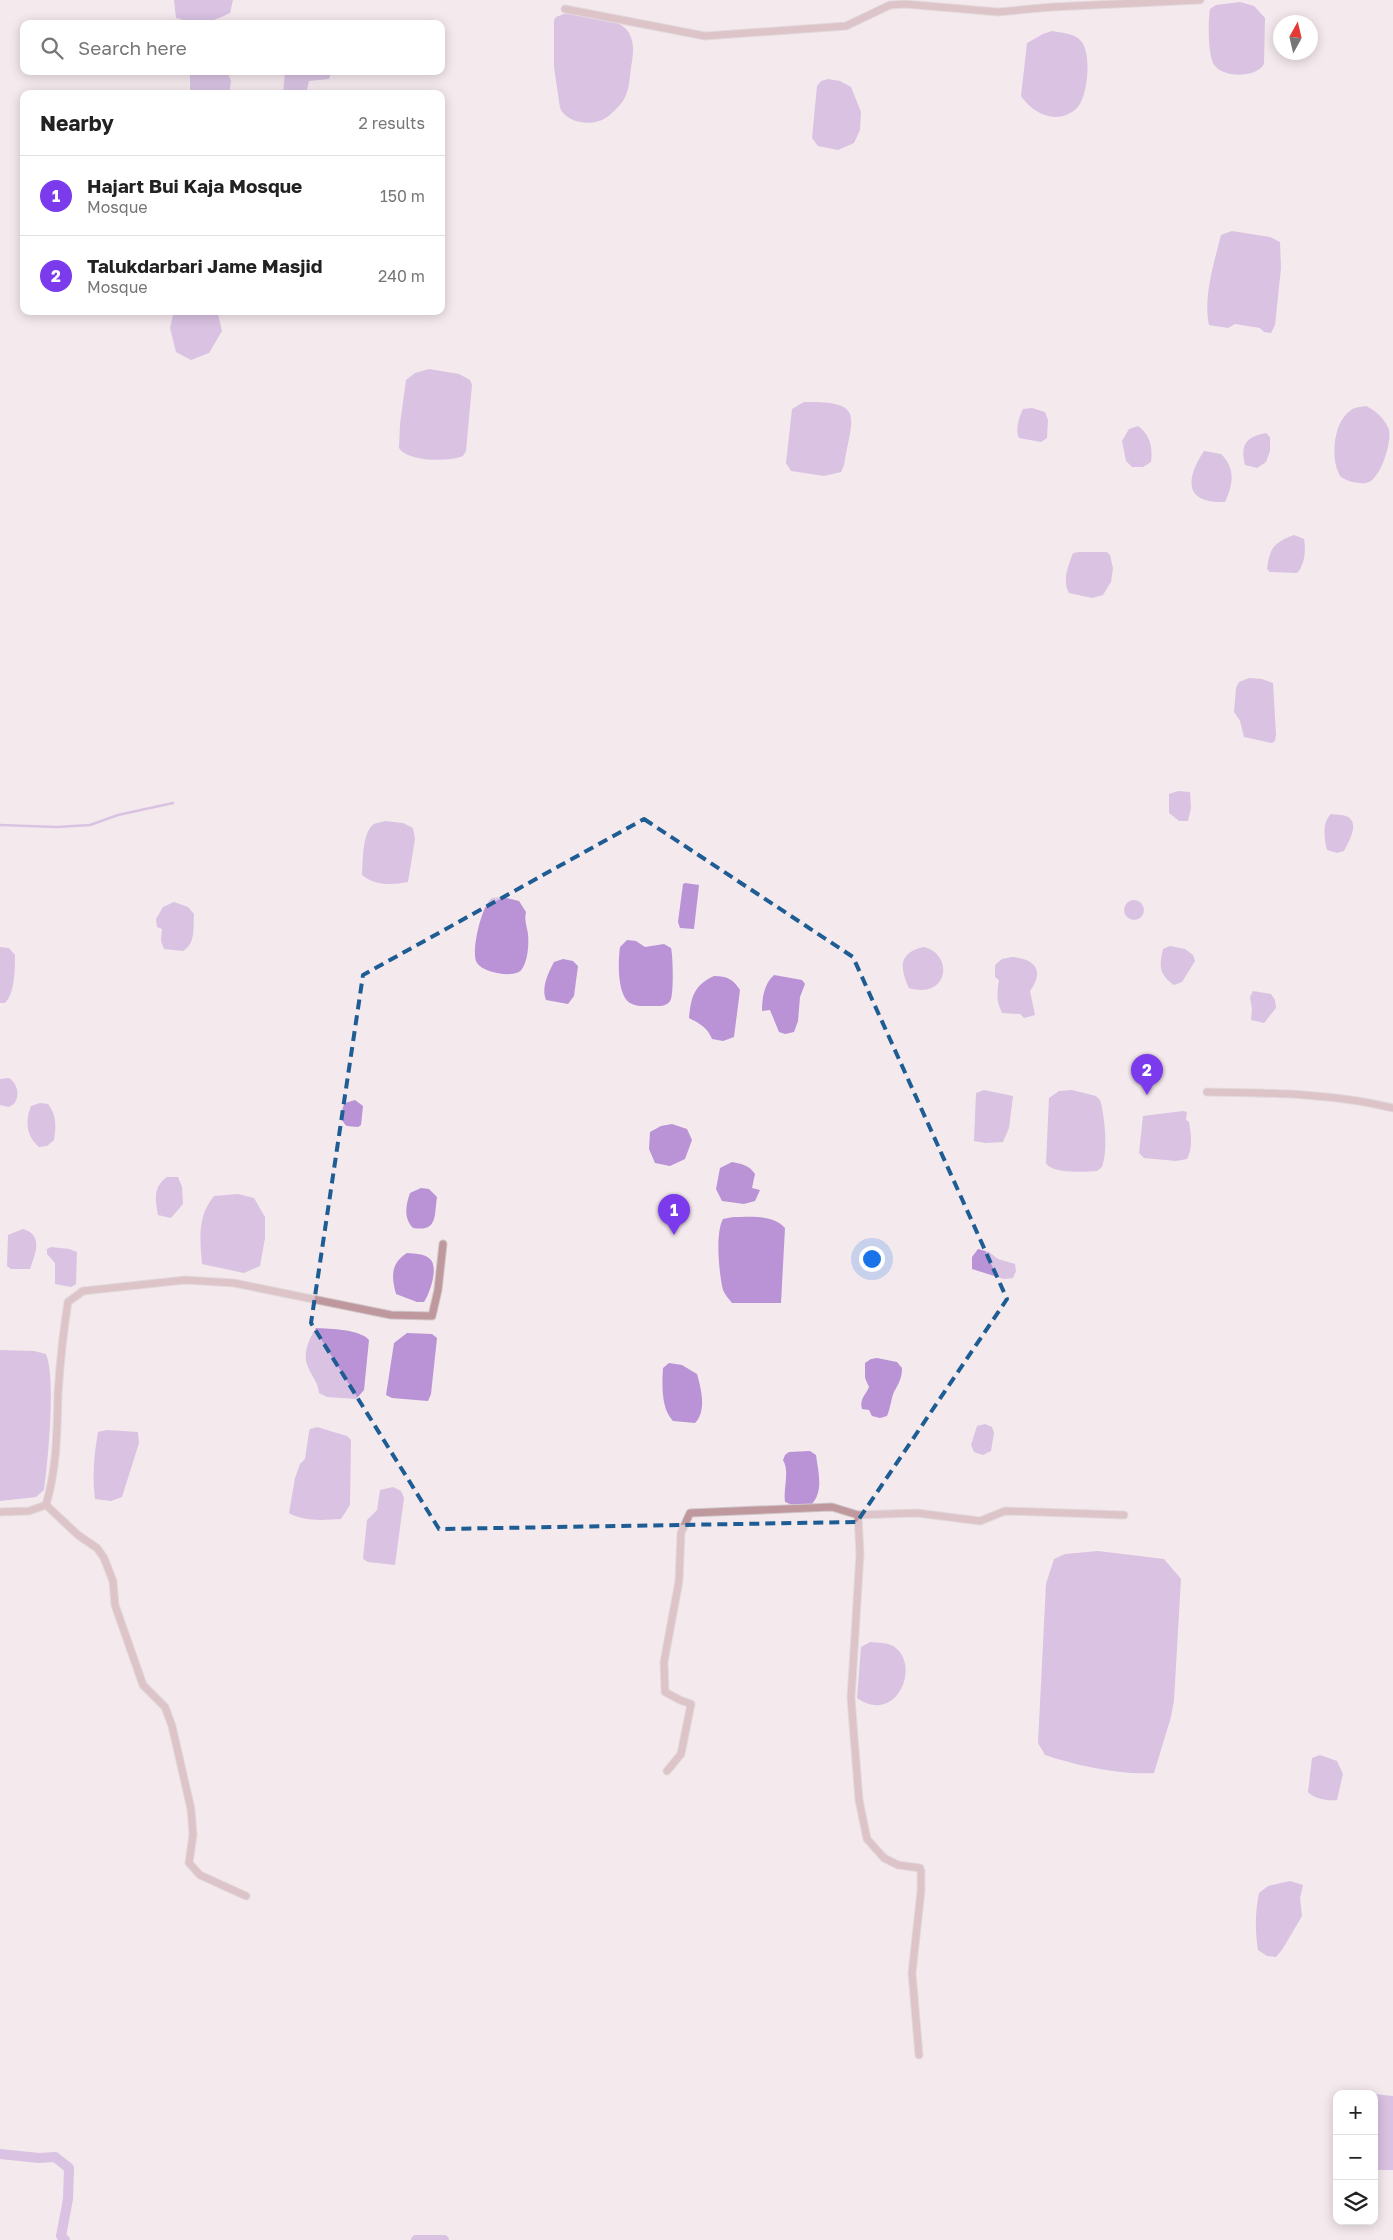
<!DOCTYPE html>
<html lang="en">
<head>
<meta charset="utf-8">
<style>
	:root { --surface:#fff; --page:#f2f2f2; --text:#222; --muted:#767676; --line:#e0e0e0; --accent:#7c3aed }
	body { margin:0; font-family:"Golos Text",sans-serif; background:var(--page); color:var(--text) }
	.controls { position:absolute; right:15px; bottom:15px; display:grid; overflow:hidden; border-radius:10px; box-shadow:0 2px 12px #0003 }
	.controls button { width:45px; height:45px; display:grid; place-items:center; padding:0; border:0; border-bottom:1px solid var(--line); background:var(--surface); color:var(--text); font:25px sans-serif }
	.compass { position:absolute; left:1273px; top:15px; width:45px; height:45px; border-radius:50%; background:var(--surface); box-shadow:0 2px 12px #0003; rotate:8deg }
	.you { position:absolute; left:871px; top:1258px; width:18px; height:18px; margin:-12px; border:4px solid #fff; border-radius:50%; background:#1a73e8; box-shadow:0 0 0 8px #1a73e833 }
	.badge { display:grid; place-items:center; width:32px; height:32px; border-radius:50%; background:var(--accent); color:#fff; font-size:16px; font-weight:700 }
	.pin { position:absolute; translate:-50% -41px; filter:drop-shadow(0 1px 2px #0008) }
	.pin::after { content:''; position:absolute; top:26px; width:18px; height:15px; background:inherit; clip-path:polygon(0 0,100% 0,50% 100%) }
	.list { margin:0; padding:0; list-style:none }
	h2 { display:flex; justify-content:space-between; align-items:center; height:65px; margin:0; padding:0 20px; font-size:21px }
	h2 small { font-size:16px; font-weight:400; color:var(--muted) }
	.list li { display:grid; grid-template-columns:32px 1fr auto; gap:15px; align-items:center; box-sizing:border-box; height:80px; padding:0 20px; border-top:1px solid var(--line) }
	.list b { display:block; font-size:19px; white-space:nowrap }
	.list p { margin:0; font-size:16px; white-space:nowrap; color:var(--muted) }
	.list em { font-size:16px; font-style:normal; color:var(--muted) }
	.icon { flex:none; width:28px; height:28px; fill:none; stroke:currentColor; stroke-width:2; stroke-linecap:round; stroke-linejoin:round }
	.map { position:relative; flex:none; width:1393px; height:2240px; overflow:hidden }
	.search { position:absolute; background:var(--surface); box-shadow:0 2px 12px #0003; left:20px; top:20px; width:425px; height:55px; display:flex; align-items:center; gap:12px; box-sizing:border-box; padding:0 18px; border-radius:10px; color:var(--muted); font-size:19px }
	.panel { position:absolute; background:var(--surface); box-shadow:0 2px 12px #0003; left:20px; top:90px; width:425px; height:225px; border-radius:10px }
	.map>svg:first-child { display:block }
</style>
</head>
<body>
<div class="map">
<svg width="1393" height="2240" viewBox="0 0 1393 2240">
	<rect width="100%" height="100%" fill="#f4e9ed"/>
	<path fill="#b993d5" d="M174,0H233L230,13C207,24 200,25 176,18Z
		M1240,2L1254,6L1265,18L1264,64C1256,79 1220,78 1213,63C1208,52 1208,21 1210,9L1216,5Z
		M564,14C581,13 620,17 629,33C635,43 633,56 631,67C630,77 629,92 623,101C621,104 611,115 607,117C594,127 567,124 560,108L554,67V20L556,17Z
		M1052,31C1062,33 1074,33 1081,41C1092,53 1088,97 1077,108C1058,126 1033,114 1021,96L1027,43L1043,34Z
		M190,71H227L231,81L229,94H190Z
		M285,71H332L329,79L309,81L306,94H283Z
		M828,79L840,81L851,87L861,112L860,130L854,143L838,150L818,146L812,138L817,86L821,81Z
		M1232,231L1270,237L1280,242L1281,268L1275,325L1271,333L1264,332L1260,328L1235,324L1228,328L1209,325C1203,297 1214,263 1221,235Z
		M174,311H219L218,314L222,331L209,353L191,360L176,352L170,328Z
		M429,369L459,374L470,380L472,385L466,451L463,456C449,462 408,462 399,448L400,424L406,380L415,373Z
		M804,402C866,401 852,416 844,465L841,472L824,476L791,471L786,463L792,409Z
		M1366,406C1375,410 1386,420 1389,430C1392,442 1380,482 1366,483C1359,484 1342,481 1339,474C1330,456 1334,421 1351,410C1355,407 1361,407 1366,406Z
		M1032,408L1045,412L1048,420L1047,438L1041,442L1019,438C1015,430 1019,417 1023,409Z
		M1138,426C1150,435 1153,447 1151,462L1143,467H1132L1126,461L1122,441L1129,429Z
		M1266,433L1270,437V451L1266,462L1257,468L1245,465C1240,444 1246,437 1266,433Z
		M1204,451L1221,454C1236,469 1233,484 1225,502C1183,504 1186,478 1204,451Z
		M1294,535L1304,539C1306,549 1305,565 1297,573L1270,572L1267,569C1270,548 1273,543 1294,535Z
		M1079,552H1107L1110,555L1113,568L1111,582L1103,595L1092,598L1069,593C1062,580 1068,567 1073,553Z
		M1249,678L1262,679L1273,683L1276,735L1275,741L1272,743L1244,737L1240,721L1234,712L1236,688L1239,682Z
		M1178,791L1190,792L1191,808L1188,821H1179L1169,813V794Z
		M1331,814C1335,815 1343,814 1348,817C1360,824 1348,843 1344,851L1337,853L1327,850C1324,839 1322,822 1331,814Z
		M385,821L403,823L413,828L415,839L408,882C392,885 375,886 362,875C363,862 362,832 374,824C376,823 382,822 385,821Z
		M685,883L699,885L694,929L680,928L678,922L683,884Z
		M503,897L519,901L526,912C524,921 527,926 528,934C529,944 528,960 522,969C516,979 483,973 477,963C470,953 482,904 492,898Z
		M1124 910a10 10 0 1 1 20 0a10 10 0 1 1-20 0Z
		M174,902L188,907L194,914C193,928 196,943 183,951L164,949L161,941L162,929L157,927L156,919L163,907Z
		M627,940L636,941L645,947L664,944L671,948C673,955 674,997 670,1001C666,1007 658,1006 652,1006C645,1006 636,1007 630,1003C617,995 618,961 620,947Z
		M1170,946L1185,949L1193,955L1195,961L1182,982L1174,985C1159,974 1159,967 1163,949Z
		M0,947L9,948L15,955C15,969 15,993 5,1003H0Z
		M924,947C954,954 949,1000 909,988C899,967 899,952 924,947Z
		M1012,957C1035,959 1045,970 1030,991L1035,1015L1024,1018L1020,1014L1002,1013C996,1000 997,993 999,980L995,977V965L1002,959Z
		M563,959L573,961L578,966L574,996L568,1004L546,1000C541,988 548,973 554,962Z
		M774,975L802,980L805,984L800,997L798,1021L794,1032L785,1034L779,1032L770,1010L762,1011C762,998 764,984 774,975Z
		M714,976C727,976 733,979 740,990L734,1037L723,1041L712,1039C708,1028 699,1023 689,1018C691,997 694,985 714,976Z
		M1253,991L1271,994L1275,1000L1276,1008L1264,1023L1251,1020L1252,1009L1250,997Z
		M9,1078C18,1084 20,1096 14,1104L9,1107L0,1105V1079Z
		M984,1090L1013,1096L1009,1128L1003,1142L985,1143L974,1141L976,1093Z
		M1072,1090L1096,1096L1100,1100C1105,1116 1108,1151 1102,1167L1097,1171C1085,1172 1052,1174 1046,1163L1049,1098L1059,1091Z
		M355,1100L363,1106L361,1125L358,1127L347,1126C340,1121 340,1110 345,1103Z
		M40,1103L48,1104C57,1116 56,1126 54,1140L47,1146L39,1147C26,1136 25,1121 31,1106Z
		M1183,1111L1187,1112L1186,1120L1189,1122C1191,1134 1193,1148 1187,1159L1176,1161L1144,1158L1139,1153L1143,1116Z
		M672,1124L687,1129L692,1140L685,1159L670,1166L655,1163L649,1149L650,1132L661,1126Z
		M732,1162C742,1164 749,1165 755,1174L752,1188L760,1190L755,1201L744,1204L722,1201L716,1189L720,1168Z
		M167,1177H178L182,1187L183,1204L171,1218L158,1215C155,1199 153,1187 167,1177Z
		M421,1188L429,1189L437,1197C434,1216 438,1232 413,1228C403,1217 406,1205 410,1193Z
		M238,1194L254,1198L265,1217V1238L260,1266L244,1273L202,1264C200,1240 197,1216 214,1196Z
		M733,1217C750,1217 773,1214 785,1228L781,1303H732C729,1299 725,1295 723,1290C719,1274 715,1233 723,1219Z
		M23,1229C44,1235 35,1254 30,1269H11L7,1266L8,1235Z
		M51,1247L69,1249L77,1252L76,1284L71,1287L55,1284V1263L47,1254V1249Z
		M978,1249L989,1252L998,1259L1015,1264L1016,1271L1013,1278L1004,1279L972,1269V1257Z
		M407,1253C415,1254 424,1253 430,1259C439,1267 430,1293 424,1302H417L396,1294C391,1276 391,1263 407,1253Z
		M316,1328C330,1329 360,1329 369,1340L364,1390L356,1399L327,1397L319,1393C318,1382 312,1377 308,1367C302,1354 309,1339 316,1328Z
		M407,1333L432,1334L437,1338L431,1394L428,1401L392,1398L386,1395L394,1343Z
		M0,1350L34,1351L46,1354C56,1377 48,1462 44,1490L36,1497L0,1501Z
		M877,1358L897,1362L902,1368C902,1378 899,1383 894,1392C892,1395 890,1410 887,1416L880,1418L872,1416L869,1410L862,1409C859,1399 866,1395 869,1387L865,1378V1363L871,1359Z
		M669,1363L682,1365L697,1374C701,1388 707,1411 695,1423L673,1421C661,1409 662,1385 663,1368Z
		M985,1424L992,1427L994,1433L991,1451L983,1455L974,1452L971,1445L977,1426Z
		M317,1427L347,1436L351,1440L350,1505L341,1519C324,1520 305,1522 289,1513L295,1478L300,1464L305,1459L309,1432L310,1429Z
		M107,1430L138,1432L139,1443L122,1497L111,1501L95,1499C92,1477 94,1455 98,1432Z
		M810,1451L816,1455C818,1471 824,1491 812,1504L795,1506L785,1502C783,1488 790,1472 783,1460L785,1455L789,1452Z
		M393,1487L401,1491L404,1498L395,1565L368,1562L363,1559L367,1520L377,1510L380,1490Z
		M1098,1551L1164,1559L1181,1579L1174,1700L1171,1717L1154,1773C1118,1775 1079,1766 1045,1755L1038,1743L1046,1584L1054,1559L1065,1554Z
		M870,1642C879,1643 889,1642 896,1648C920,1668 896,1725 857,1698L861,1647Z
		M1320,1755L1337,1761L1343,1774L1337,1800C1328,1801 1314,1799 1308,1792L1312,1758Z
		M1290,1881L1303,1885L1300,1898L1302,1916L1282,1950L1276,1957L1267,1956L1258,1950C1255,1930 1255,1913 1259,1893L1268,1886Z
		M1374,2094L1393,2096V2170H1374Z"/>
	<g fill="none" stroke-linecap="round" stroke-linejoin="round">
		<path stroke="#b993d5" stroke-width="2.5" d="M0,825L57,827L90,825L118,815L173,803"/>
		<path stroke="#b993d5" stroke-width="10" d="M0,2154L39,2158L55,2157L69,2168L68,2199L61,2236L65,2240
			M416,2240H444"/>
		<defs>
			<path id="street" d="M565,9L705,36L846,26L890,5L905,4L998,12L1052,7L1200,0
				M1207,1092C1269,1093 1333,1093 1393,1108
				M46,1505C57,1467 57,1434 58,1394C60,1363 63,1333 68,1302L83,1291L185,1280L234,1283L391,1315L432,1316L438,1290L443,1244
				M0,1512L29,1511L46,1505L78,1535L97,1548L104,1558L113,1581L115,1605L143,1685L165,1707L172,1726L191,1809L193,1835L189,1863L200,1875L246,1896
				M858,1515L860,1554L851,1698L859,1800L867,1839L884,1858L898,1865L920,1868L921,1871V1891L912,1973L919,2055
				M667,1771L681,1754L691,1704L680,1700L665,1692L664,1662L679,1581L681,1533L690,1513L832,1507L858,1515L917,1513L980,1521L1005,1511L1124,1515"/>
		</defs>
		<use href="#street" stroke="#d0c6ca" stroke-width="9"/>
		<use href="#street" stroke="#be989c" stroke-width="7"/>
	</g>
	<path d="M0 0H1393V2240H0ZM644,819L853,957L1007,1299L857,1522L439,1529L311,1323L363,975Z" fill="#f4e9ed" fill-opacity=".55" fill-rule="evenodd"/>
	<path fill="none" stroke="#1e5d93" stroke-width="4" stroke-dasharray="10 6" stroke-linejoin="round" d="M644,819L853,957L1007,1299L857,1522L439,1529L311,1323L363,975Z"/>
</svg>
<div class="controls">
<button>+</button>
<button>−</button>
<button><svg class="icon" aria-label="layers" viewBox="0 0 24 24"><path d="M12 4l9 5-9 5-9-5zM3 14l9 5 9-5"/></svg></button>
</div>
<svg class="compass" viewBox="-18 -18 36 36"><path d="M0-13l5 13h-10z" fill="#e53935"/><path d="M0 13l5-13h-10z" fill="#767676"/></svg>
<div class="you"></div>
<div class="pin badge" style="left:674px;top:1235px">1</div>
<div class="pin badge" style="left:1147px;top:1095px">2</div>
<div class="search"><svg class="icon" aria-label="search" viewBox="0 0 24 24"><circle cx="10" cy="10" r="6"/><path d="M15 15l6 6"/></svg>Search here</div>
<section class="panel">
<h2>Nearby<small>2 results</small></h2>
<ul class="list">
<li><span class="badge">1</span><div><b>Hajart Bui Kaja Mosque</b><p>Mosque</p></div><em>150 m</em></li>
<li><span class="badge">2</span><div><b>Talukdarbari Jame Masjid</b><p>Mosque</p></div><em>240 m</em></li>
</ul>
</section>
</div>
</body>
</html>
